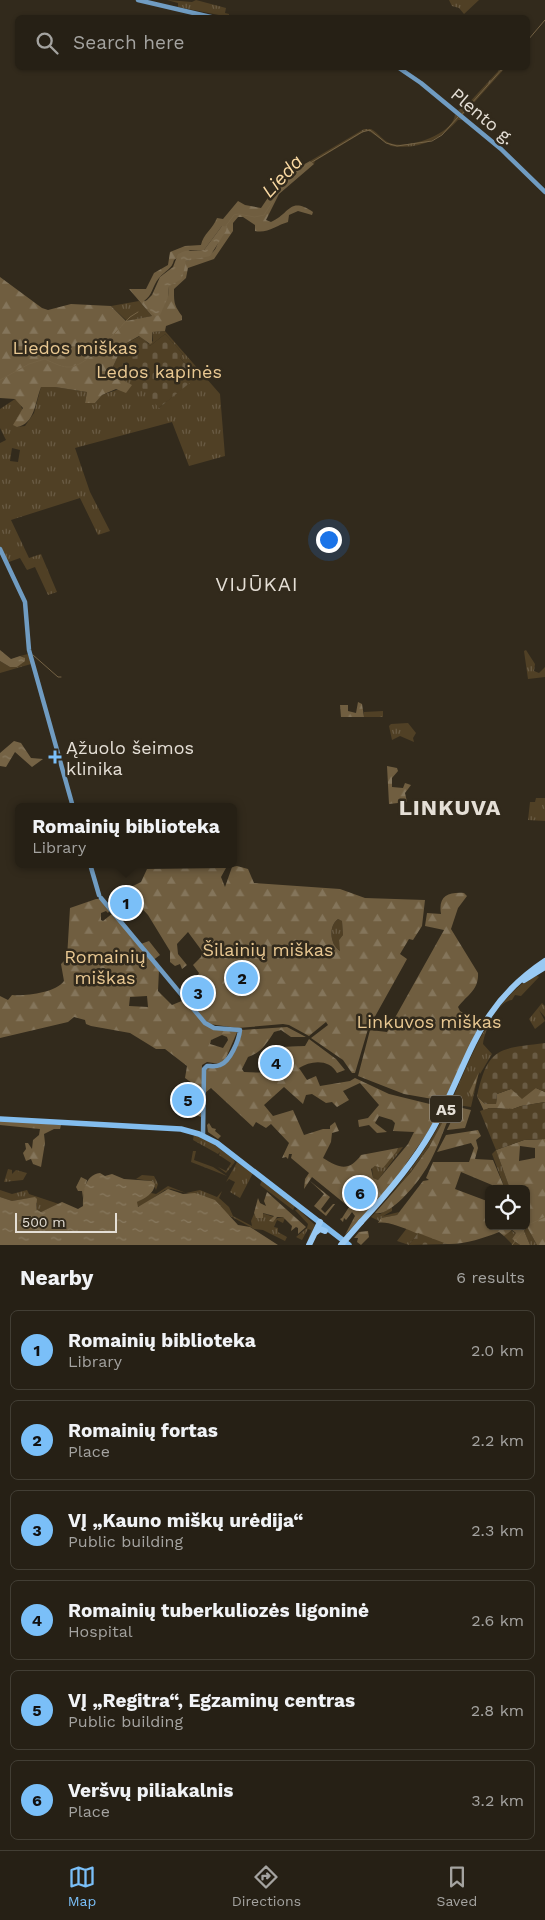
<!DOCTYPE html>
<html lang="en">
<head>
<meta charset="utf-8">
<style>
	:root { --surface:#262015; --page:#322d22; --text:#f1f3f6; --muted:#a4a3a0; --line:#423e34; --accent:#7abff8 }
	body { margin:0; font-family:"Work Sans",sans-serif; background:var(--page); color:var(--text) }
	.controls { position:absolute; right:15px; bottom:15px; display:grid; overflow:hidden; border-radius:8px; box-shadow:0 1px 4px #0004 }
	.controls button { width:45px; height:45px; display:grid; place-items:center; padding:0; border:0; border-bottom:1px solid var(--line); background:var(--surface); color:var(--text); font:25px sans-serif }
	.scale { position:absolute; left:15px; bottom:12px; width:102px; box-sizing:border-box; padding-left:5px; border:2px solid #e5dfd6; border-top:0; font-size:14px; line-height:18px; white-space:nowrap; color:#e5dfd6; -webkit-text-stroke:4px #322a1c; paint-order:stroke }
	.you { position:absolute; left:328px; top:539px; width:18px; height:18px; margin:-12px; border:4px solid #fff; border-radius:50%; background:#1a73e8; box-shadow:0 0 0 8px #1a73e833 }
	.badge { display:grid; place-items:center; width:32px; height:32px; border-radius:50%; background:var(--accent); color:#111; font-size:16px; font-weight:700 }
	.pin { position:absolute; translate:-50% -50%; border:2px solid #fff; box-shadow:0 1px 5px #0006 }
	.popup { position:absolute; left:15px; top:803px; width:222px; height:65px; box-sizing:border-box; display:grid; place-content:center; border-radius:8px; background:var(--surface); filter:drop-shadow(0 1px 4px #0005); font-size:16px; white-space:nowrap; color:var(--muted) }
	.popup b { font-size:19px; color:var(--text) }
	.popup::after { content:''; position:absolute; left:50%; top:100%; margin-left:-10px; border:10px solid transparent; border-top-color:var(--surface) }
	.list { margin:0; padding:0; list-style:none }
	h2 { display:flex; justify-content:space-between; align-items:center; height:65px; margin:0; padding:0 20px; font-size:21px }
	h2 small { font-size:16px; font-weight:400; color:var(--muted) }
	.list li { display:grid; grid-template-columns:32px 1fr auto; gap:15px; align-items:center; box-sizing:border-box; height:80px; margin:0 10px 10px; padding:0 10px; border:1px solid var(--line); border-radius:8px }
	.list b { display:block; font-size:19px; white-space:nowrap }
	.list p { margin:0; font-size:16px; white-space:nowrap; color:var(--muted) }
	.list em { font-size:16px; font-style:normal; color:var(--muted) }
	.icon { flex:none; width:28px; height:28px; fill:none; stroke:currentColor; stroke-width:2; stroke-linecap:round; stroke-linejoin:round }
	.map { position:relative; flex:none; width:545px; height:1245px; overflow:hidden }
	.search { position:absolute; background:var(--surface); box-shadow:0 1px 4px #0004; left:15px; right:15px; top:15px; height:55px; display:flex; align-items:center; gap:12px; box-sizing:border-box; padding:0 18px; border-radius:8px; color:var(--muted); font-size:19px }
	.sheet { height:605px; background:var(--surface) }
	nav { display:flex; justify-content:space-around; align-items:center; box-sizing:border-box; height:70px; border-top:1px solid var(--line); background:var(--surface); font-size:14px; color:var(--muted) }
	nav a { display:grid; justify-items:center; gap:2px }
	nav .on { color:var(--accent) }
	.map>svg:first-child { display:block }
</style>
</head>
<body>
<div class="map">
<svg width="545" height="1245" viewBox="0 0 545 1245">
	<defs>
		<pattern id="grass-tufts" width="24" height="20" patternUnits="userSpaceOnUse" patternTransform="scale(1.25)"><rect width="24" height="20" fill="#504025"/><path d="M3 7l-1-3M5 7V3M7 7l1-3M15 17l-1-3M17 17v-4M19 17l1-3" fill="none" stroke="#695b44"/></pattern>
		<pattern id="forest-firs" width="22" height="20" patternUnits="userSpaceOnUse" patternTransform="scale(1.25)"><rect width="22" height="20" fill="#705e40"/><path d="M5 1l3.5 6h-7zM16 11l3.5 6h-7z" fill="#84755b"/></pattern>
		<pattern id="cemetery-stones" width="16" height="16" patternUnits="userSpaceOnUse" patternTransform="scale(1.25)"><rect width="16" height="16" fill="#504025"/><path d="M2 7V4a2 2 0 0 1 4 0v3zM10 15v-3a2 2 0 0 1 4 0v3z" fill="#695b44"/></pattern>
		<pattern id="water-ripples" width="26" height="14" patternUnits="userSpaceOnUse" patternTransform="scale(1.25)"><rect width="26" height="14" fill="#756345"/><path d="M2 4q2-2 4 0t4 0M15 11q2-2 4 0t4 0" fill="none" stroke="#88795f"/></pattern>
	</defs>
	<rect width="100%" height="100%" fill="#322a1c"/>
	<path fill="url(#grass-tufts)" fill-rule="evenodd" d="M167,0L192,2L196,0L226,8L225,13L229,14V17L178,7V3Z
		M449,0H479L464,14L459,8L452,6Z
		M501,68H505L463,115L458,110L465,107Z
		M455,114L463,120H458C440,140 419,150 391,146L369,131H365L315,161L314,164L310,161L364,129H371C379,133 383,142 393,144C410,148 454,134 455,114Z
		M139,301L152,316L127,321L111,306Z
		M165,331L220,394L225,456L189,466L172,422L75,448L90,492L110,531L98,535L80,498L11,520L29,558L41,554L57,592L48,595L35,567L27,570L20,558L6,563L0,551V443L6,440L0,428V409L15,399L19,401L23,411L17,427L25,426L34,413L41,387H55L87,392L85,403H95L102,395L131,385L110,373L123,345L140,336L149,344L153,341L152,332ZM165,334L183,354L180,358L197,376L159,408L139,338L150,346ZM12,448L20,450L18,462L10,461Z
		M526,650L535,664L534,671L539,673L545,667V677L528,679L524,651Z
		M28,654L31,664L0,673V661L10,667H17L24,657L20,656Z
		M383,711V717H364V712Z
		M408,723L416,733L413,738L414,742L400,736L392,740L389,726L391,724Z
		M536,798H545V821L528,820L530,802H535Z
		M338,919L342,921L343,935L339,940L341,951C330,946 328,926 338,919Z
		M537,976L539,977L521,996L515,995L512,1000C498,1001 484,1031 483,1044L492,1054L480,1074L479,1072L471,1107L450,1104C453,1117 406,1181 393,1192C411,1170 427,1147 441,1122C465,1077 477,1027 515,990C522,984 528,977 537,976Z
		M542,1003L545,1006V1017L539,1010L545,1021L535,1029L529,1019Z
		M194,1134L206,1138L233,1159L235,1162L226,1173L218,1167L226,1171L231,1163L219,1155L220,1152L218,1154L193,1140Z
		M403,1147L378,1180L373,1178L372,1168L397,1151L398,1148Z
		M496,1150L510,1189H505L492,1154Z
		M193,1151H196L194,1160L213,1167L227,1176L191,1162Z
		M237,1162L253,1173L240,1198L230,1192L235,1182L229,1179L226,1182Z
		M8,1169L12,1170V1174L16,1170L27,1173L23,1180L4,1182Z
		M142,1175L154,1176L158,1184L156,1190L152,1181L136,1179Z
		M262,1180L295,1206L293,1210L260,1185Z
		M168,1186L186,1193L200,1190L217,1197L222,1191L219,1198L229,1207L233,1216L252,1226L251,1221L254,1214L257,1218L263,1217L262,1213L274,1217V1219L283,1217L285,1218L283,1223L277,1220L274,1227L278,1228V1232L287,1237L285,1241L263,1230L254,1229L190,1194L171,1189L165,1190L140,1207L137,1206V1202L151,1193L156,1194Z
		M0,1190L12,1194L27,1190L29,1194L59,1204L41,1212L36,1209L37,1203L30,1198L12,1201L0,1197Z
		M392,1207V1211L383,1216L399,1212L397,1215L381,1218L379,1221L371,1217L375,1213L380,1214Z
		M298,1209L315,1225L307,1243L311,1230L308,1229L302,1240L296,1237L307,1228L308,1224L295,1210Z
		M526,1225L537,1245H530L522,1226Z
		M407,1228L418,1233L409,1245L397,1241Z
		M510,1230L516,1233L512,1239L520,1245H513L504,1236Z"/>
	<path fill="url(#forest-firs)" fill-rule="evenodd" d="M310,161L314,164L279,194L266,220L271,222C290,214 289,196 313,212L312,215L298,211L289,215L288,222C277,225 267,234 255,231V225L243,217H238L233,223V231L214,259L188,268L186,278L174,289C174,303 174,305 182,316V320L166,326L165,331L152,332V343L150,344L139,336L123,345L110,373L132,385L126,393L116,389L102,395L95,403H85L87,392L55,387H41C35,402 35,424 17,427L13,425L23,408L15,399L0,398V277L42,308L48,310L71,304L111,306L126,321L152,316L129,289H146L154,273L168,265L170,252L185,246L201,245C203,234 213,229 217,218L223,219L238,201L245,205L261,208L282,177ZM222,226C215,260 214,252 186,261L169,286L168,297L144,301C153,295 152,286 159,278C165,271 172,269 174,260L190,250H204Z
		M358,702L362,704L364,717H341L340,705H348V711L356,713Z
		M387,766L397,768L398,771L392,778V787L403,788L405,783L411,785L405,793L407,802L389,804Z
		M237,866L248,869L254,883L340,889L365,898L425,900L422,926L413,940L409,939L400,954L407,959L368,1029L355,1073H352L343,1060L311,1038L328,1025L326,1022L309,1036L289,1025L283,1024L238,1028L209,1024L190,1004L188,994L199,973L193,965L201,957L202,951L188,932L177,944L178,954L187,965L182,969L180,964L175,966L170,962V951L148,915L125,890L141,882L147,869L226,868L221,877L225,887L232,867ZM338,919L342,921L343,935L339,940L340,951C330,945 328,926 338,919Z
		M464,893L467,896L458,908L451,929L478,973C479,990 467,995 458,1007L460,1011L480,1024L444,1101L404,1094L358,1076L370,1030L387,1032L444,930L425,926L427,913L441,914C438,896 448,892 464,893Z
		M96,899H100L110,910L108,913L106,911L101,913V920L103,921L113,913L138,945L149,941L160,955L152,961L159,970L158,991L172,1005L184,1000C207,1027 202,1028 238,1030L225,1060L220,1064L207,1062L202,1065V1090L185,1078L187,1066L165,1049H156L130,1033L91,1026L86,1024L85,1020L74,1017L68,1022L0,1038V996L8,1000L12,995C26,996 55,993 64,981L61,964L67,958L70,908ZM130,997L147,996L148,1007L129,1006ZM222,1035L227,1037L228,1040L223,1048L210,1044L211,1040Z
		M287,1027L306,1037H291L281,1030L274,1032C267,1043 261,1053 248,1057L242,1069L244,1072C261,1073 283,1074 292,1057L289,1051H282L280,1047L305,1046L309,1039L336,1059L345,1070L337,1073C330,1059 311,1060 299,1068L307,1080L316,1076L320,1086L350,1081L355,1078L389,1094L442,1107L426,1135L389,1188L345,1235L355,1216L352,1212L346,1220L344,1218L343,1222L340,1219L342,1218L349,1207L312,1177L304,1189L305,1179L309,1173L291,1158L292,1154H289L288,1159L286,1157L282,1158L289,1143L271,1124L266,1128L256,1122L253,1127L211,1088L205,1093L206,1069L225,1063L242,1030ZM360,1083L379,1105L368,1118L358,1120L359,1127L369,1125L377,1133L387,1132L375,1123L379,1116L392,1120L395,1123L393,1131L414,1132L408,1144L378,1180L373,1178L371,1169L375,1166L383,1168L397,1151L398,1148L361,1155C349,1172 339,1168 323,1158L331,1142L332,1133L339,1131L335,1122L330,1126V1129H323L304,1135L293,1110L273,1116L264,1105L284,1087L303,1104L306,1095L312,1094L326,1103L332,1102L337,1107L349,1100L343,1091Z
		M479,1072L472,1097L469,1092Z
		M536,1088L545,1092V1102L521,1106L513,1109L489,1108L484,1111L477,1096L485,1104H496L497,1094L511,1089Z
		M197,1090L202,1095L201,1117L195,1114Z
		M451,1107L452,1110C443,1131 435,1157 422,1175C414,1187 389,1217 375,1213L411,1172L429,1147Z
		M458,1107L471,1110L465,1128L447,1130Z
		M0,1120L61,1125L60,1129H54L44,1134L45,1143L41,1167L33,1164L31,1159L26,1161L23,1153L26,1149L25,1143H28L32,1149L33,1140L39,1135L40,1129L0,1125Z
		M209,1123L212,1128L216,1129L215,1131L221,1136L218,1139L208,1132L207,1125Z
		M478,1130L481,1136L476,1140L478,1148L475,1159L493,1160L505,1189H492V1185L461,1172L455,1189L487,1201L489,1198V1226H522L530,1245H520L512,1239L516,1233L512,1230L504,1236L499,1232C484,1238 463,1245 446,1244C429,1241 392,1219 378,1223L381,1218L397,1215L423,1181L429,1180L426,1178L433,1162H469L474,1148L471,1143L437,1152L446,1135Z
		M545,1139V1245H537L526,1225V1189H510L496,1150L524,1140ZM520,1146L535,1148V1158L519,1161Z
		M81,1177L87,1180L83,1198L82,1191H78L76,1187Z
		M310,1181L330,1197L321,1209L325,1213L333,1204H335L326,1216L314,1206L324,1194Z
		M267,1192L306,1227L298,1234V1228L296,1227L291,1231L292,1226L283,1217H277L273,1222L269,1221L274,1216L263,1213V1218H256L254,1213L258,1198L260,1203L266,1206L264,1201Z
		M368,1231L369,1237L361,1245L357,1242L358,1238H354L359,1232Z"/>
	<path fill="url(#cemetery-stones)" d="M165,334L183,354L180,358L197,377L159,408L119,361L127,345L140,338L150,346Z
		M545,1043V1092L536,1088L522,1099L511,1089L497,1094L496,1104H485L477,1096C488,1047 498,1049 545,1043Z
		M545,1102V1139L524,1140L496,1150L480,1111L489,1108L513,1109L521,1106Z
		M418,1233L447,1244L409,1245Z"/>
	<path fill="url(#water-ripples)" d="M222,226L227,227L226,231L210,256L186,261L182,279L169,286L168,297L160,315L155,316L144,303L152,295L160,277L173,267L178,254L185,251L204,250Z
		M0,650L11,659L20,656L25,658V661L17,667H10L0,661Z
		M14,741L21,743L31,758L43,759L32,767L15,752L6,767L0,766V753Z
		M100,1173L105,1176L112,1174L124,1179L152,1181L155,1184C154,1194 145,1198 137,1202L138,1207L168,1189L183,1194L195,1193L215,1200L238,1225L250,1227L278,1245H0V1197L12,1201L35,1197L37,1199L36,1209L41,1212L62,1202L78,1209L83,1206C83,1193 84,1175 100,1173Z"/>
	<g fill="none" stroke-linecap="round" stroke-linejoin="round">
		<path stroke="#756345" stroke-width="1" d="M528,40L545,20
			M462,114L503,68
			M225,227L234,215L238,214L255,217L264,215L279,192L302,168L362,132L370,130L386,143L397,146L432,141L442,135L458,117
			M0,380L29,364L45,359C53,363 63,368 71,367C91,363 116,331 130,317L138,312
			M33,655L58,677H61
			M512,1245L528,1225L545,1217"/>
		<path stroke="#709cc2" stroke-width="4.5" d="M138,0L215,18
			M399,68L421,83L501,149L545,192
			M0,549L25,602L29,650L73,807
			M90,864L99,895
			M101,898L205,1023L214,1028L240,1030C239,1040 230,1062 220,1065C216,1067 211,1066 207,1066L204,1069L203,1135"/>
		<path stroke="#82bced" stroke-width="5.5" d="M0,1119L181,1129L199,1134L217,1143L349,1245"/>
		<path stroke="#98c9f3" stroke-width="6" d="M524,980L545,967
			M361,1222C387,1194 412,1165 431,1132C470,1064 473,1009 545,961
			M315,1233L320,1229L325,1231
			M309,1245L320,1222"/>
		<path stroke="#98c9f3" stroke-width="6" d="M341,1245L361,1222"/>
	</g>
	<path fill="#7abff8" stroke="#322a1c" stroke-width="2" d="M52.5 749.5h5v5h5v5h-5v5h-5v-5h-5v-5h5z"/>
	<g text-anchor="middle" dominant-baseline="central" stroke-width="5" stroke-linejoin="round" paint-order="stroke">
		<rect fill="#322a1c" stroke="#afa99e" stroke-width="1" x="430" y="1095.5" width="32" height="27" rx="4"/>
		<g font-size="16" font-weight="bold" fill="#e5dfd6">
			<text x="446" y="1109">A5</text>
		</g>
		<g font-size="18" fill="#e5dfd6" stroke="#322a1c">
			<text transform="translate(483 116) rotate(40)">Plento g.</text>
		</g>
		<g font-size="18" fill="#e9c892" stroke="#322a1c">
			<text x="75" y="347">Liedos miškas</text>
			<text x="159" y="371">Ledos kapinės</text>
			<text x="268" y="949">Šilainių miškas</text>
			<text x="105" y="956">Romainių<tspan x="105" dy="21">miškas</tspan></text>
			<text x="429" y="1021">Linkuvos miškas</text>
		</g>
		<g font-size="18" fill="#e5dfd6" stroke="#322a1c" text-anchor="start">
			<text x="66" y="747">Ąžuolo šeimos<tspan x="66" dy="21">klinika</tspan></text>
		</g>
		<g font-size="19" font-style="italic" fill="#fbdaa3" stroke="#322a1c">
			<text transform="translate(282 176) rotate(-47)">Lieda</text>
		</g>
		<g font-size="20" letter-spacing="1" fill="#e5dfd6" stroke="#322a1c">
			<text x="257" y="584">VIJŪKAI</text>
		</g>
		<g font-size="22" font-weight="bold" letter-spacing="1" fill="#e5dfd6" stroke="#322a1c">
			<text x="450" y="807">LINKUVA</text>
		</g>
	</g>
</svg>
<div class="controls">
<button><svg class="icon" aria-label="locate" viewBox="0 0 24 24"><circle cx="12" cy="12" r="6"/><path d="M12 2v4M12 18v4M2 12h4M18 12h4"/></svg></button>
</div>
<div class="scale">500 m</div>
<div class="you"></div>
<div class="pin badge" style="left:126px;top:903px">1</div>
<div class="popup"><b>Romainių biblioteka</b>Library</div>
<div class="pin badge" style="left:242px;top:978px">2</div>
<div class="pin badge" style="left:198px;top:993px">3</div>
<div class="pin badge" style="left:276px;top:1063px">4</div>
<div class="pin badge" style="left:188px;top:1100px">5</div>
<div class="pin badge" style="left:360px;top:1193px">6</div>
<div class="search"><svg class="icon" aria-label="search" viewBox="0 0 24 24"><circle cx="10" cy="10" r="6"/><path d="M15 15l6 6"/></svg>Search here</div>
</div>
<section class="sheet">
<h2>Nearby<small>6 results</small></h2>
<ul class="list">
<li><span class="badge">1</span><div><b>Romainių biblioteka</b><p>Library</p></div><em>2.0 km</em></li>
<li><span class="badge">2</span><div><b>Romainių fortas</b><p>Place</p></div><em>2.2 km</em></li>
<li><span class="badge">3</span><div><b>VĮ „Kauno miškų urėdija“</b><p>Public building</p></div><em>2.3 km</em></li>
<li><span class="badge">4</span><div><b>Romainių tuberkuliozės ligoninė</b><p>Hospital</p></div><em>2.6 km</em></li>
<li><span class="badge">5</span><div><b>VĮ „Regitra“, Egzaminų centras</b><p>Public building</p></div><em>2.8 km</em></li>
<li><span class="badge">6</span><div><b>Veršvų piliakalnis</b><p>Place</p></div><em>3.2 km</em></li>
</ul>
</section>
<nav>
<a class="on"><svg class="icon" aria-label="map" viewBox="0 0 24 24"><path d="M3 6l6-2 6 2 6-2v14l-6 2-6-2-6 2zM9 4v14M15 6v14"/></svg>Map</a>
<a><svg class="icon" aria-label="directions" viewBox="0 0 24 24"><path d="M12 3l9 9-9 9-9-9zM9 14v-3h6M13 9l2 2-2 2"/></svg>Directions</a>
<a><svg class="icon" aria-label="saved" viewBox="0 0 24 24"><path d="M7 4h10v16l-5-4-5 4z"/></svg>Saved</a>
</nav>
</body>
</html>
